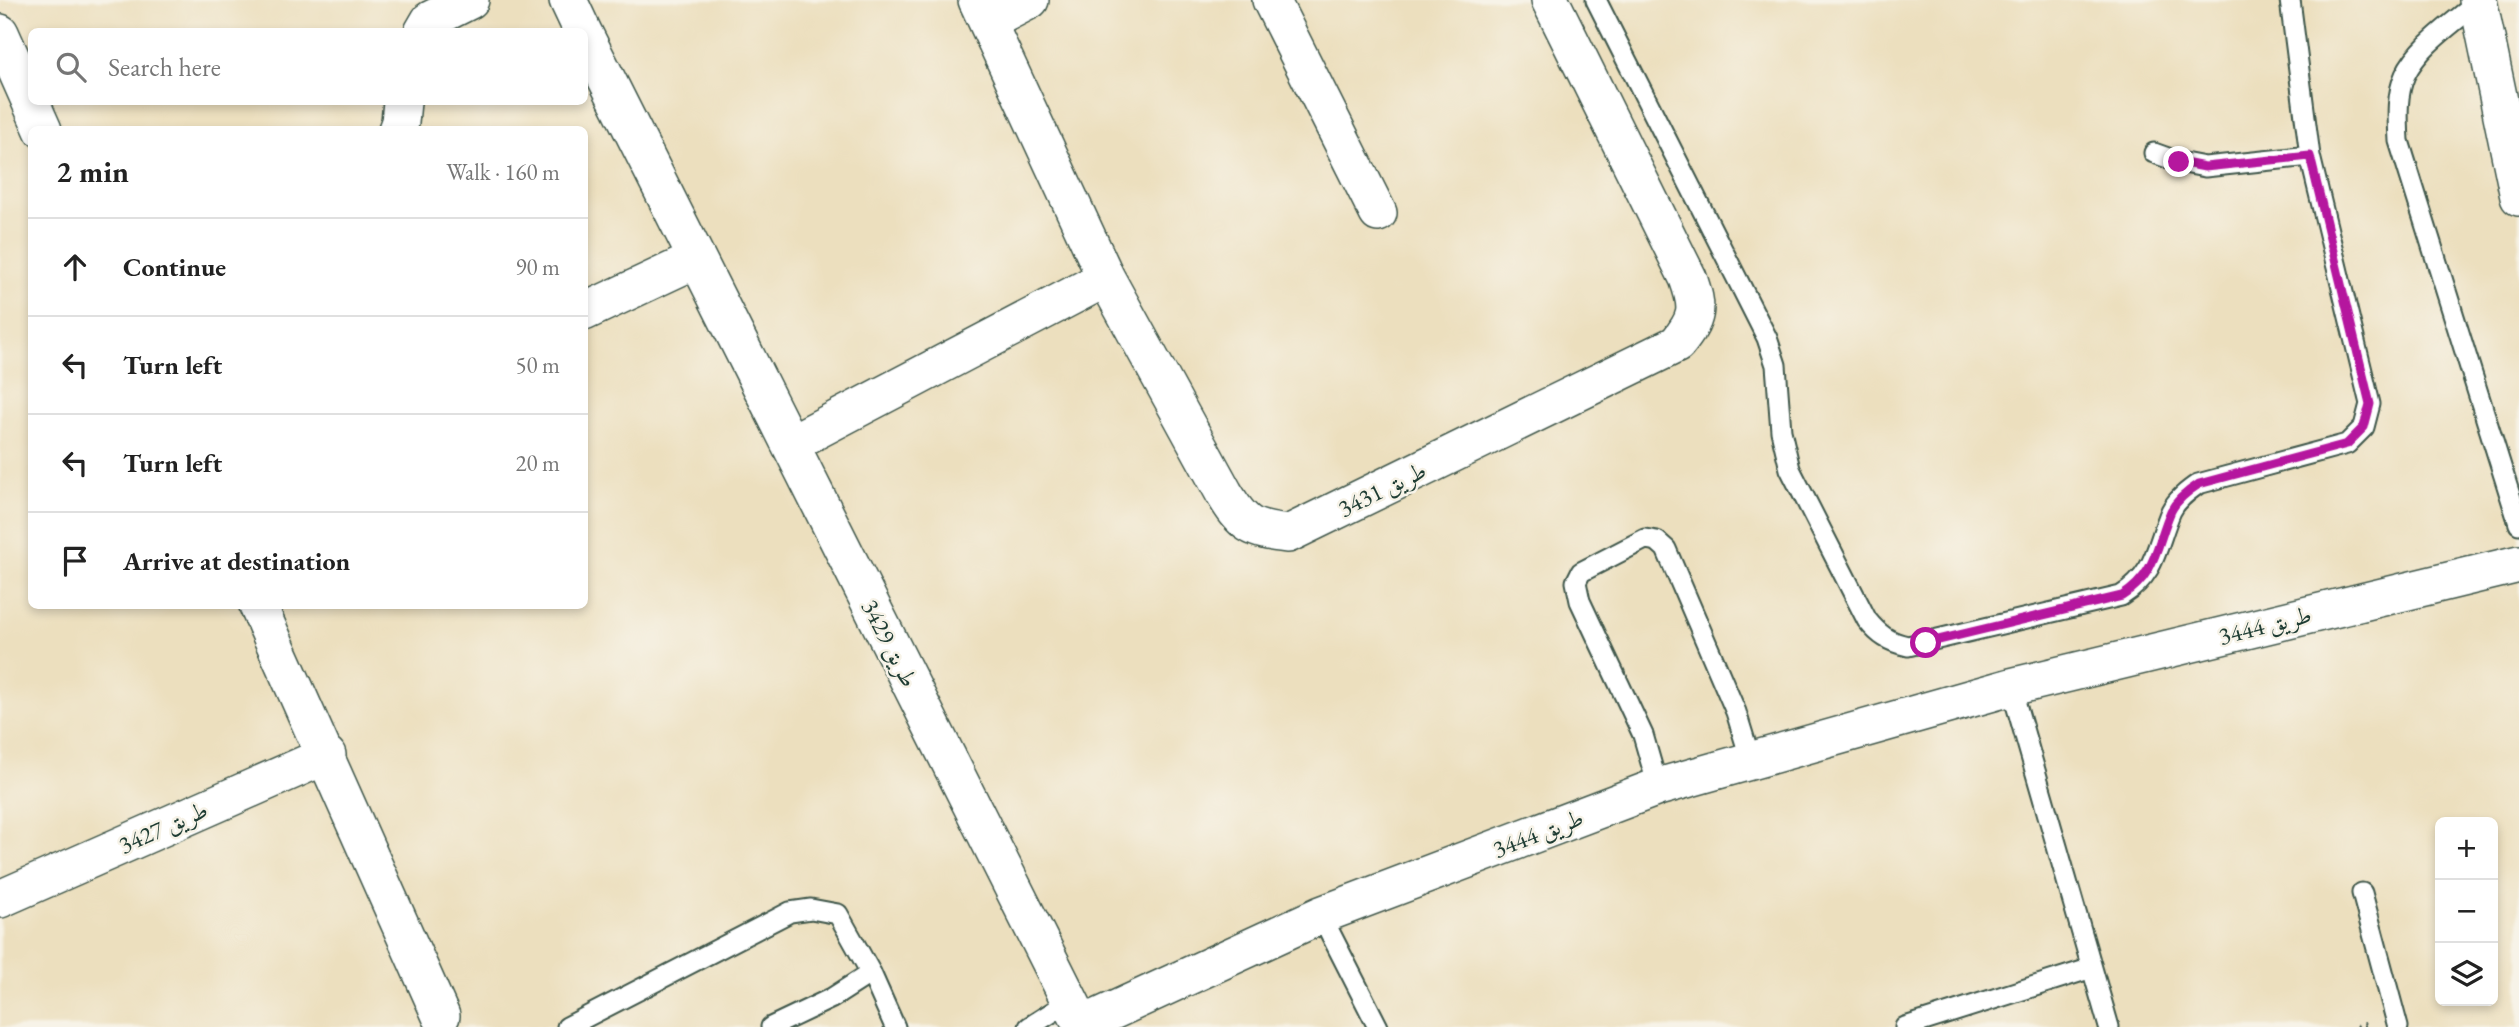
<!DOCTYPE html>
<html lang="en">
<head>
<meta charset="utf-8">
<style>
	:root { --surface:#fff; --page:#f6f6f6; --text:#222; --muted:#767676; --line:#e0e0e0 }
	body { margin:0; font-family:"EB Garamond",Amiri,serif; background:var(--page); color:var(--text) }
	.controls { position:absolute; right:21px; bottom:21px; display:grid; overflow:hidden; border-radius:10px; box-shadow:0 4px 10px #0003 }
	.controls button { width:63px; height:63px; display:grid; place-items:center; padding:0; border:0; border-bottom:2px solid var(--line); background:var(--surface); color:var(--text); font:35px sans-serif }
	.stop { position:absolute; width:21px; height:21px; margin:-16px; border:5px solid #b5179e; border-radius:50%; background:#fff }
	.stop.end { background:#b5179e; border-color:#fff; box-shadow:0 2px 7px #0008 }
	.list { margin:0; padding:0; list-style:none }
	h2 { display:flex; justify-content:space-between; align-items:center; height:91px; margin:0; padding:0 28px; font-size:30px }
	h2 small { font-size:23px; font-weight:400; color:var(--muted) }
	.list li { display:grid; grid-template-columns:46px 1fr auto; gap:21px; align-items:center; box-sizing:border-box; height:98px; padding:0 28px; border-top:2px solid var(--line) }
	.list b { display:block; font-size:26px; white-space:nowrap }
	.list em { font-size:23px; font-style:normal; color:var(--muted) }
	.icon { flex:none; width:38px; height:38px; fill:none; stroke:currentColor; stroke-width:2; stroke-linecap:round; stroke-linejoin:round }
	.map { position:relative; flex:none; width:2519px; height:1027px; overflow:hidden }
	.search { position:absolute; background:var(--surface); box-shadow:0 4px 10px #0003; left:28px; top:28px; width:560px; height:77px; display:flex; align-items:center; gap:18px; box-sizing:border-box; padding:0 24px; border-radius:10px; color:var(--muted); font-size:26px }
	.panel { position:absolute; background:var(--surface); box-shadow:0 4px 10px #0003; left:28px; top:126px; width:560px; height:483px; border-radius:10px }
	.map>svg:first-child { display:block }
</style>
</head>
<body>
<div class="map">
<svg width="2519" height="1027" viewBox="0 0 2519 1027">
	<rect width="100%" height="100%" fill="#f7f3e8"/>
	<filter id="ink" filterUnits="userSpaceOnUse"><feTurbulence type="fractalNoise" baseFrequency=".0143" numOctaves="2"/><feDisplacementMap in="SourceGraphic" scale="14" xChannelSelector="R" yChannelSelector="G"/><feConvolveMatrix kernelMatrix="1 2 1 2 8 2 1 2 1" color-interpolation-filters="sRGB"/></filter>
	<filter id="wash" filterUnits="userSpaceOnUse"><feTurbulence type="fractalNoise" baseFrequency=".00686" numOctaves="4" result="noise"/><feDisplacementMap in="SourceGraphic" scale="28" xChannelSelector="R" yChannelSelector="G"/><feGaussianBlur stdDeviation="1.57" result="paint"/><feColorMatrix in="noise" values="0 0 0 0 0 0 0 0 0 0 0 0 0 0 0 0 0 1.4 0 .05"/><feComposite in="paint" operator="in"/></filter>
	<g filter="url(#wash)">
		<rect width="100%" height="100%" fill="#ecdfbe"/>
	</g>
	<g filter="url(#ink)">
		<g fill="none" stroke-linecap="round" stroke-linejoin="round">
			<defs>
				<path id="lane" d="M1596,0L1767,338L1776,365L1781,431L1790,469L1867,620C1879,635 1889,642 1908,646L2121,596C2157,573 2156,546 2171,511C2177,499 2188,491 2198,484L2347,444L2364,427L2370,404L2310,156L2290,0
					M2479,1C2454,23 2419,45 2405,75C2396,95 2398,120 2399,141L2519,524
					M2154,153L2179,162L2205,167L2310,156
					M2011,687L2109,1027
					M1658,787L1643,735L1580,601L1576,582L1581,572L1645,539L1657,541L1666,549L1736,712L1751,761
					M2362,893L2398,1027
					M1321,915L1378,1027
					M567,1027L790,912L811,909L838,914L871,973
					M771,1027L832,998L871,973L895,1027
					M1029,1027L1070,1001
					M1905,1027L2092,968"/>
				<path id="street" d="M568,0L583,32
					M977,0L1106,278L1224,493C1243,525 1251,530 1288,534L1677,344C1698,318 1699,309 1688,278L1550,0
					M1271,0L1378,213
					M2478,0L2519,197
					M988,22L1030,0
					M423,32L430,20L470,0
					M0,33L43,130
					M584,34L1083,1027
					M397,130L400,122L402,102
					M584,312L697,259
					M790,444L1106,278
					M258,606L441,1016
					M0,899L327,755
					M1082,1025L1321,915L1658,787L2011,687L2519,564"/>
			</defs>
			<use href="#lane" stroke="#3e5549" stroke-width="23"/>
			<use href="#street" stroke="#3e5549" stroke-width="40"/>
			<path stroke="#3e5549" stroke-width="4.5" stroke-dasharray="2 5" stroke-linecap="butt" d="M2357,1027L2369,1023"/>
			<use href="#lane" stroke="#fff" stroke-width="19"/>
			<use href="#street" stroke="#fff" stroke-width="37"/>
		</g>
	</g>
	<g fill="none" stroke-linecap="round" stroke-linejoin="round" filter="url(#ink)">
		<path stroke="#b5179e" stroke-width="9" d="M1926,643L2122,596C2157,574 2156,545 2171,511C2177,499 2188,491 2199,484L2347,444L2364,427L2370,404L2310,156L2205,167L2179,162"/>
	</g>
	<g text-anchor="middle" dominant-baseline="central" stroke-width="5" stroke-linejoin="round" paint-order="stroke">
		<g font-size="24" fill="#1f3d34" stroke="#f7f3e8">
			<text transform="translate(1382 489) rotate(-26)">طريق 3431</text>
			<text transform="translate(2265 625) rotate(-14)">طريق 3444</text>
			<text transform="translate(890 643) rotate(63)">طريق 3429</text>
			<text transform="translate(163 827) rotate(-24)">طريق 3427</text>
			<text transform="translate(1538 833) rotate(-21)">طريق 3444</text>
		</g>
	</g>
</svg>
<div class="controls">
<button>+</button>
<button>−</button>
<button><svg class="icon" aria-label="layers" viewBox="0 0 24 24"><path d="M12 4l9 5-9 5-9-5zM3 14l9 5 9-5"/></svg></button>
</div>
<div class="stop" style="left:1926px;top:643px"></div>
<div class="stop end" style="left:2179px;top:162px"></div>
<div class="search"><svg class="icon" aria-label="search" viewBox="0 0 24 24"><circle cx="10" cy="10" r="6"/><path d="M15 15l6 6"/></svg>Search here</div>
<section class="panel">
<h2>2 min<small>Walk · 160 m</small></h2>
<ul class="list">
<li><svg class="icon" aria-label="ahead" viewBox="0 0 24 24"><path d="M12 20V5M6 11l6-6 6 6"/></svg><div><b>Continue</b></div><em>90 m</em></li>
<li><svg class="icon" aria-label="left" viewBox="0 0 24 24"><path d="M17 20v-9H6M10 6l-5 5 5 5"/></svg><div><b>Turn left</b></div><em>50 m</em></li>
<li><svg class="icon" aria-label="left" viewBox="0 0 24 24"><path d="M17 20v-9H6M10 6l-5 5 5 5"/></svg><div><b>Turn left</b></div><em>20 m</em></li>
<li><svg class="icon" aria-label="arrive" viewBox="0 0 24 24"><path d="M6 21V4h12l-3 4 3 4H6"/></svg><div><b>Arrive at destination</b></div></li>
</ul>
</section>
</div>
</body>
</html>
